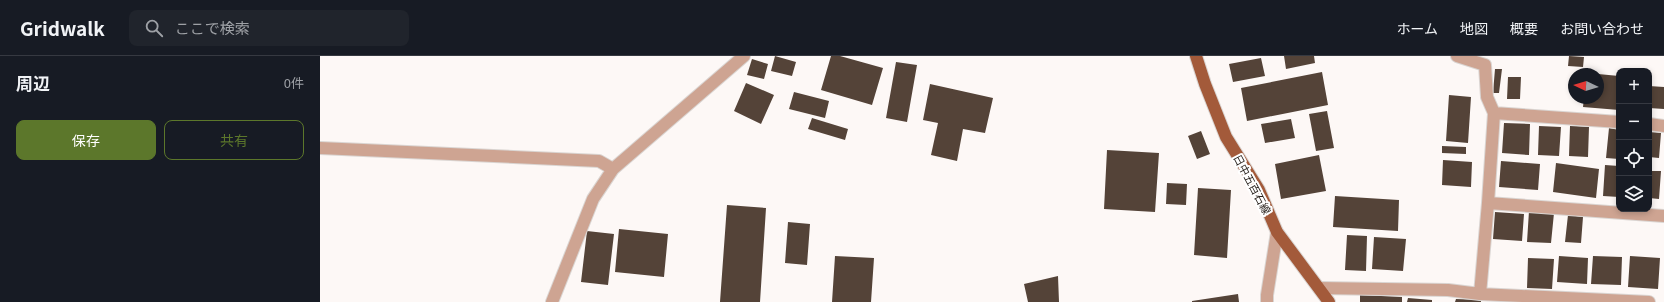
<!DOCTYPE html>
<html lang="ja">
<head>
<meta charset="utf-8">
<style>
	:root { --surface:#171b24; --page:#20242c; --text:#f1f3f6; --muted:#9ea1a6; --line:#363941; --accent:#5c772b }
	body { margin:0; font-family:Georgia,"Noto Sans JP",serif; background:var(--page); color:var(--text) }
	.controls { position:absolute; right:12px; top:12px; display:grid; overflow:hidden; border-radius:8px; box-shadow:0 2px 6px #0003 }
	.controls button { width:36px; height:36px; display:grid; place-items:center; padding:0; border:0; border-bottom:1px solid var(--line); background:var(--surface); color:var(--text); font:20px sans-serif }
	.compass { position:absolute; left:1248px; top:12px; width:36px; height:36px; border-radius:50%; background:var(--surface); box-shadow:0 2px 6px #0003; rotate:274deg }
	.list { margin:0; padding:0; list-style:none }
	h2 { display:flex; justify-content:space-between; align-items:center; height:52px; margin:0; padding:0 16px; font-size:17px }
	h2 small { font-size:13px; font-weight:400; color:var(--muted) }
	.actions { display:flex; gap:8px; padding:12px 16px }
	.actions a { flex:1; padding:9px 0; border:1px solid var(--accent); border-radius:8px; text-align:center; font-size:14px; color:var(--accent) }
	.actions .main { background:var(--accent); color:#fff }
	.icon { flex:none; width:22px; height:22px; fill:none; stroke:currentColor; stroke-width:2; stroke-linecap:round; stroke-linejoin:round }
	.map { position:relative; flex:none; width:1344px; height:246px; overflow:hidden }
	header { display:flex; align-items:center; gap:24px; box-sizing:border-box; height:56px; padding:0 20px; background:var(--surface); border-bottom:1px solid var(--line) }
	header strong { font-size:19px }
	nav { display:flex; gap:22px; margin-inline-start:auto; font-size:14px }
	.search { width:280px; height:36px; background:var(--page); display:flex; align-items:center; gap:10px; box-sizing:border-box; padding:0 14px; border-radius:8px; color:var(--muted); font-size:15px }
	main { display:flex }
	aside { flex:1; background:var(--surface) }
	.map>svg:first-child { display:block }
</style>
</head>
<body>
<header>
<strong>Gridwalk</strong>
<div class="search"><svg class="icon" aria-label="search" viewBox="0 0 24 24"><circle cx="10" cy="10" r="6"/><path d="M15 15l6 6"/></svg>ここで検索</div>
<nav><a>ホーム</a><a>地図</a><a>概要</a><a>お問い合わせ</a></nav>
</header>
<main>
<aside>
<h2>周辺<small>0件</small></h2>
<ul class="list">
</ul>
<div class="actions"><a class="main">保存</a><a>共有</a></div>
</aside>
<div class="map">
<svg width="1344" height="246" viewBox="0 0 1344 246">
	<rect width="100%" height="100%" fill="#fdf8f6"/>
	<path fill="#544338" d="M455,0L476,6L472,20L451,15Z
		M511,0H520L563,12L552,49L501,34Z
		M964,0H994L995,7L966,13Z
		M1249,0L1264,1L1263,11L1248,10Z
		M941,2L945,20L913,26L909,8Z
		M432,3L448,8L444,23L427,19Z
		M576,6L597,9L587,66L566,62Z
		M1175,13H1182L1179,37H1173Z
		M1002,16L1008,49L927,65L921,32Z
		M1278,18L1299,20V54L1263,51L1264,42H1278Z
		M1188,21H1201L1200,43H1187Z
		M426,27L454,39L441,68L414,55Z
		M610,28L673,42L665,77L643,73L637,105L611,99L618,67L603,64Z
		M1329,30L1344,31V53L1329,52Z
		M474,36L509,45L505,62L469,53Z
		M1129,39L1151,41L1148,87L1126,85Z
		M1007,55L1014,92L996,95L989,58Z
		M492,62L528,73L525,84L488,73Z
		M971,63L975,82L945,87L941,68Z
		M1184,67L1210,68L1209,99L1182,97Z
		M1219,70L1241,71L1239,100L1218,99Z
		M1250,70L1269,71L1268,101L1249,100Z
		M1289,72L1299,74V103L1286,102Z
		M881,75L890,98L877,103L868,80Z
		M1329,76L1341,77L1339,102L1329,101Z
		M1122,90L1146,91V98L1122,97Z
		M787,94L839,97L835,156L784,153Z
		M999,99L1006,135L961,143L955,108Z
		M1123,104L1152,106L1151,131L1122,129Z
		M1181,105L1220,108L1218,134L1179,131Z
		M1236,107L1279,113L1276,142L1233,136Z
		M1285,109L1299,110V141L1283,140Z
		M1329,115H1341L1339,143L1329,142Z
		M847,127L867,128L866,149L846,148Z
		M878,132L911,134L907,202L874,199Z
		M1015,140L1079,144L1078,175L1013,171Z
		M407,149L446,152L440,246H400Z
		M1209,155L1234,157L1231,187L1207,186Z
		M1175,156L1204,158L1202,185L1173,183Z
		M1248,159L1263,161L1261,187L1245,186Z
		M468,166L490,168L487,209L465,207Z
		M299,173L348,178L344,221L295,216Z
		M267,175L294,178L288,229L261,226Z
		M1027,179L1047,180L1046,215L1025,214Z
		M1054,181L1086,183L1083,215L1052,213Z
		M515,200L554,202L551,246H512Z
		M1239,200L1268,202L1267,228L1237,226Z
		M1273,200L1302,201L1301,229L1271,228Z
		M1310,200L1340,202L1338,233L1308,231Z
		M1208,202L1234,203L1232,233L1207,232Z
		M738,220L739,246H708L704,228Z
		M918,238L919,246H872V245Z
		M1040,239L1082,241V246H1040Z
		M1088,242L1112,244V246H1087Z
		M1136,243L1161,244V246H1135Z"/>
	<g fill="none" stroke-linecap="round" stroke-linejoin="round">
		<defs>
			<path id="minor" d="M1137,0L1165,9L1167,41L1174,57L1168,147L1160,238
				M1174,57L1299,66
				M1329,68L1344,70
				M0,92L279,105L293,113
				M1168,147L1344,160
				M999,232L1128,234L1160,238L1329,246
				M232,246L273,143L293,113L424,0
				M947,246V239L957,176"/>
			<path id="major" d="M876,0L885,28L906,81L939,134L957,176L1009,246"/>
		</defs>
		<use href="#minor" stroke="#dad5d2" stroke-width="14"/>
		<use href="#major" stroke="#dad5d2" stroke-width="14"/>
		<use href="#minor" stroke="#cea492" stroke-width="12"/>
		<use href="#major" stroke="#a35a3a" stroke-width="12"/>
	</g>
	<g text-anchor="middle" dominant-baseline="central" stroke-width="4" stroke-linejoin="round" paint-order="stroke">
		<g font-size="11" fill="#241d18" stroke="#fff">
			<text transform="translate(933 128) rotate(62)">日中五百石線</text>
		</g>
	</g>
</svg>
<div class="controls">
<button>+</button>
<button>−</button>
<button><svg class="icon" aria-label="locate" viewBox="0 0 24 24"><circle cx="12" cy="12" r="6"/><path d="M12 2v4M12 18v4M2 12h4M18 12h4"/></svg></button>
<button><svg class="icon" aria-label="layers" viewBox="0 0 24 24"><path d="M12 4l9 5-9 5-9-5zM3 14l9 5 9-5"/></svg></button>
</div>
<svg class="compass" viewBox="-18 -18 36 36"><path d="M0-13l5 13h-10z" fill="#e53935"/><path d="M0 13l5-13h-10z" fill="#9ea1a6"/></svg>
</div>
</main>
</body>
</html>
